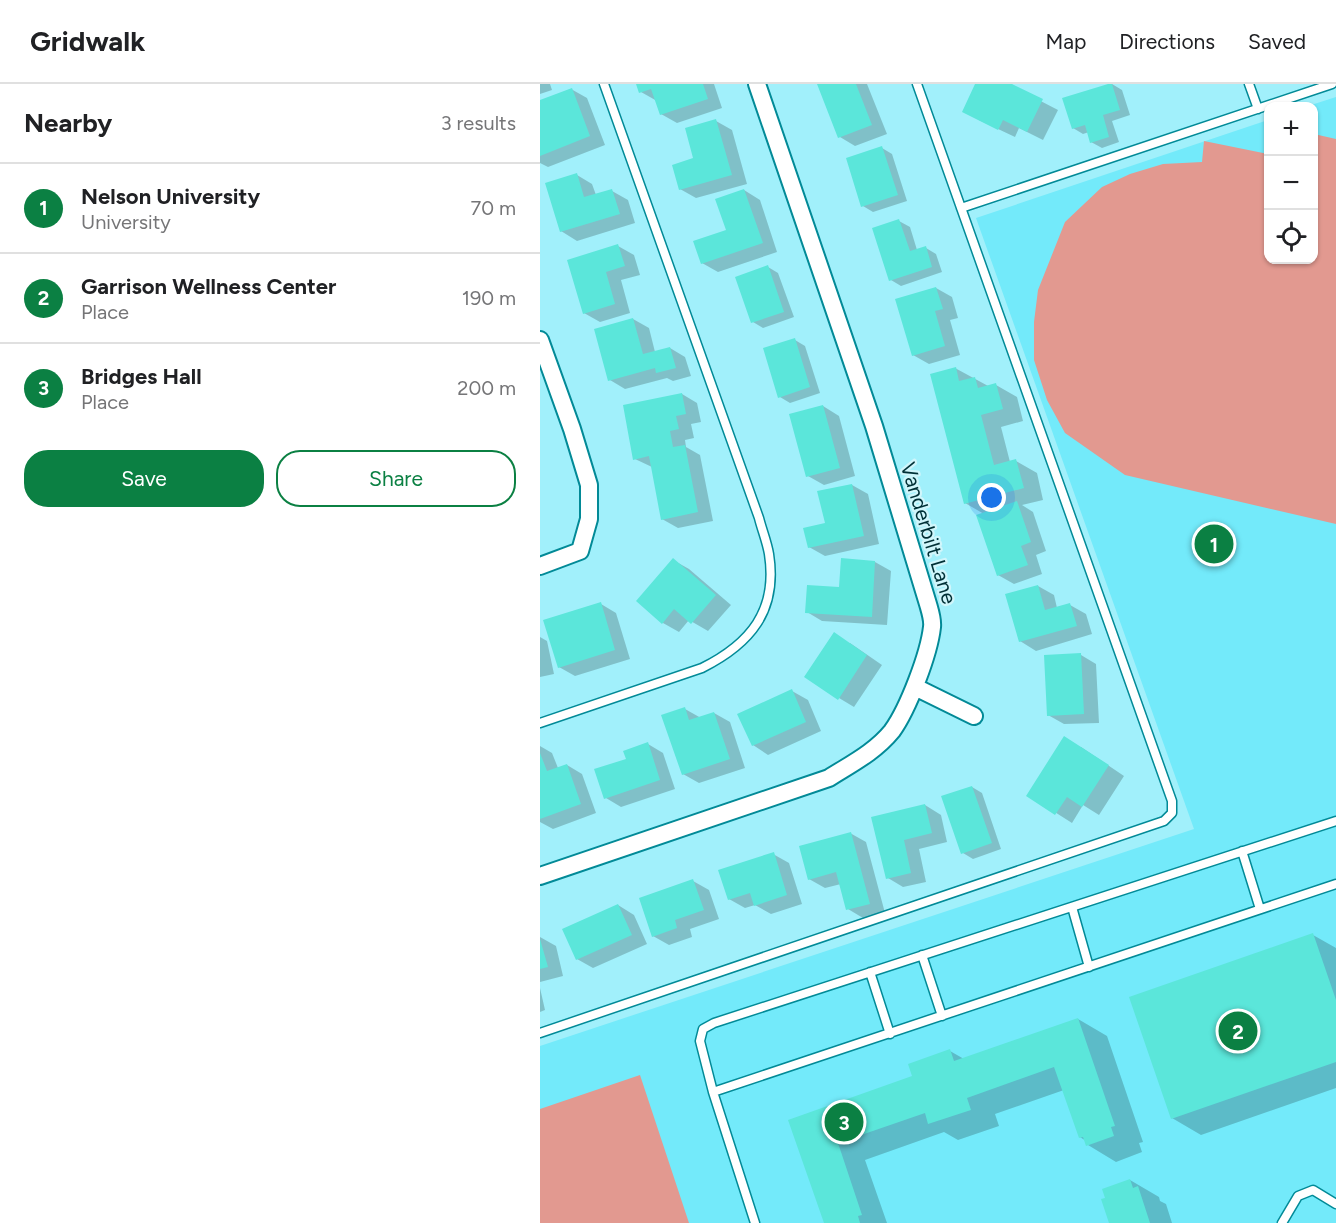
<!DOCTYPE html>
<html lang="en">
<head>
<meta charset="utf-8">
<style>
	:root { --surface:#fff; --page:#f2f2f2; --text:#202124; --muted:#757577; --line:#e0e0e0; --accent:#0b8043 }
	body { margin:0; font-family:Figtree,sans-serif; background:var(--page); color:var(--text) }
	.controls { position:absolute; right:18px; top:18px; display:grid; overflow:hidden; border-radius:12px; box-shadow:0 2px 4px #0004 }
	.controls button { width:54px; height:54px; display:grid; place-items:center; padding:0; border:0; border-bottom:2px solid var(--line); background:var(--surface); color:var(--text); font:30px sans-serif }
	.you { position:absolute; left:452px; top:414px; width:21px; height:21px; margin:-15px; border:4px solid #fff; border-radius:50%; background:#1a73e8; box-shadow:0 0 0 9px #1a73e833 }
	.badge { display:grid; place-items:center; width:39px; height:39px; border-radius:50%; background:var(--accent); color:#fff; font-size:20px; font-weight:700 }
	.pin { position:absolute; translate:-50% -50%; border:3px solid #fff; box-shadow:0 2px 6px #0006 }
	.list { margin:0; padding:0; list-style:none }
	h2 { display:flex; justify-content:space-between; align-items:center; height:78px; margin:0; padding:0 24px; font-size:26px }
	h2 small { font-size:20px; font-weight:400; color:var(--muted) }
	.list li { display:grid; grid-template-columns:39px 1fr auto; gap:18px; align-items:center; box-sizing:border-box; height:90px; padding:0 24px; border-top:2px solid var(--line) }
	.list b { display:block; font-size:22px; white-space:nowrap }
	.list p { margin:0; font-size:20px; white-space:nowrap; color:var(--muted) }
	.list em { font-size:20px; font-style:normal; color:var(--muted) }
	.actions { display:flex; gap:12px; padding:18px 24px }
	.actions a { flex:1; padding:14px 0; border:2px solid var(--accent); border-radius:24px; text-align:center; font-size:21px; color:var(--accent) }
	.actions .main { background:var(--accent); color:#fff }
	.icon { flex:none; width:33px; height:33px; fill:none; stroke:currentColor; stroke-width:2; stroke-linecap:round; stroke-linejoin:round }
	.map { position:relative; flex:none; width:796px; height:1139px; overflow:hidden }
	header { display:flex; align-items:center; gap:36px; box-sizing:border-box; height:84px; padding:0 30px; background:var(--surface); border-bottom:2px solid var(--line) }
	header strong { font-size:28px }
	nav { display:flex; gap:33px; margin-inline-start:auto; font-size:21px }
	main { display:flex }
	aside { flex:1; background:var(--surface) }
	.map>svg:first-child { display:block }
</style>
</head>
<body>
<header>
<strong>Gridwalk</strong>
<nav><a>Map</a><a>Directions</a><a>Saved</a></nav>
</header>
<main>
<aside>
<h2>Nearby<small>3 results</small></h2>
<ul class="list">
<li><span class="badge">1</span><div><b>Nelson University</b><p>University</p></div><em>70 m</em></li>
<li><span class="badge">2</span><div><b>Garrison Wellness Center</b><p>Place</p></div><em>190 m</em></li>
<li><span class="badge">3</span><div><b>Bridges Hall</b><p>Place</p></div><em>200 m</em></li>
</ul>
<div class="actions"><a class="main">Save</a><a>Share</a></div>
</aside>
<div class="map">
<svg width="796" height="1139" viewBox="0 0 796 1139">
	<rect width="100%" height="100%" fill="#a1f0fb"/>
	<path fill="#73eafa" d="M796,13V1139H0V962L654,745L436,134L728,36V176H774V22H768Z"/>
	<path fill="#e29990" d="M774,50L796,55V440L585,391L525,349L507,316L494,276V238L498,206L525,138L562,103L590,90L623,80L662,78L664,57L728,70V176H774Z
		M100,991L149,1139H0V1025Z"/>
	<path fill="#0003" d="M0,0H10L12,6L0,10Z
		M98,0H174L182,24L137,39L121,30L117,17L101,8Z
		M279,0H327L347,50L315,62L300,53Z
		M437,0H468L518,26L503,56L479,44L475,53L439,36Z
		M572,0L582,6L590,31L572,37L579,58L562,64L551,58L549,48L543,50L533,44Z
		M31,5L47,14L65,61L8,83L0,79V17Z
		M176,37L192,46L207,100L156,114L140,105Z
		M342,64L352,70L367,117L333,128L323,122Z
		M37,91L52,100L56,111L72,107L88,116L95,139L37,157L21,147Z
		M204,106L220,116L237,168L178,188L162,179L187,147Z
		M359,137L370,143L377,166L386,164L396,170L402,188L361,202L351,196Z
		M78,162L94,171L100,191L81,196L90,229L60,238L44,229Z
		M228,183L238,189L254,233L223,244L213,238L197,194Z
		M396,204L412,213L418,234L410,236L420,271L389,280L373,271Z
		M93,235L109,244L115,268L130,264L145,273L151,292L133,297L127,294L85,305L70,296Z
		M255,256L265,262L280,309L250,319L240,313Z
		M415,284L450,303L456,301L477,313L483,337L461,343L470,378L476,377L497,389L503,416L482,421L493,428L506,467L496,471L502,490L474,500L458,491L444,430L425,419Z
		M142,310L157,319L161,338L151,340L154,354L145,356L146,363L160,371L173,437L138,444L122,435L112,383L95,375Z
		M283,322L299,332L315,392L284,401L268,392Z
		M312,401L328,410L339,460L285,472L269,463Z
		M133,476L149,485L191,521L168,547L149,536L139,548L123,539Z
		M335,478L351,487L347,541L282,537L267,528Z
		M498,502L514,511L517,524L530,521L546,530L552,550L496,567L480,557Z
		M61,520L76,529L90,575L35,592L19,583Z
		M0,553L7,557L14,590L0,593Z
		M310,559L342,581L314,623L299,614Z
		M541,571L556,580L559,639L524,640L508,631Z
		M252,607L268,616L281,647L228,671L213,661Z
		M145,625L161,634L174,629L190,638L205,684L159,699L143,690Z
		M108,660L123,669L135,705L81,723L66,714Z
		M0,662L12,669L18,684L27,681L42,690L56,729L13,745L0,738Z
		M541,663L584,692L559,731L543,721L532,739L488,711Z
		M432,703L442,709L461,765L433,775L423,769Z
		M385,721L401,731L407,758L379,765L386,798L363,803L348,794L333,734Z
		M310,749L326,758L345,829L323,834L308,825L301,800L285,804L269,795Z
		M233,770L249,779L262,820L231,830L215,821L205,824L189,815Z
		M153,797L169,806L179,835L150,845L152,853L129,861L113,852Z
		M78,821L94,831L107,860L53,884L37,875Z
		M773,851L796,864V1004L661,1051L632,1034Z
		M0,853L16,862L23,892L0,898Z
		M0,904L5,926L0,928Z
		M538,935L567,952L603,1058L599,1059L602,1068L576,1078L548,1061L546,1057L540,1053L524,1006L455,1030L459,1042L418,1056L404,1048L325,1076L347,1139H285L250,1036L374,993L410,967L424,975Z
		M590,1096L619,1113L620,1117L626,1120L632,1139H571Z"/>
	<path fill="#5be6da" d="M96,0H163L168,15L120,31L111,5L99,9Z
		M277,0H316L332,41L298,54Z
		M435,0H472L503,15L487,48L463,36L458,46L422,28Z
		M568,0H572L580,26L563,31L569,53L550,59L545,41L532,45L522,14Z
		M32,4L50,52L0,72V16Z
		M176,35L192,91L139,106L132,81L153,74L145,44Z
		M342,62L358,111L321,123L306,74Z
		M37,89L44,113L72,105L80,130L20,148L5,99Z
		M204,105L223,159L161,180L153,157L186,146L175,115Z
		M359,135L370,167L386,162L392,183L349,197L332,144Z
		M78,160L85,182L66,188L75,220L43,230L27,176Z
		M228,181L244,228L211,239L195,193Z
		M396,203L403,225L395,227L405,262L372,272L355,215Z
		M93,234L103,270L130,263L136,284L116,289L115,284L68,297L54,245Z
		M255,254L270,303L238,314L223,264Z
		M416,283L419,297L435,293L438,304L456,299L463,325L441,331L454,381L476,375L484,404L424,420L390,290Z
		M142,309L146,330L136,332L139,345L130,347L133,363L145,361L158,428L121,436L109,372L93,376L83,321Z
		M283,321L300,384L266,393L249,330Z
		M312,400L324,452L268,464L263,444L285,439L277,407Z
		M477,417L491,458L481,462L488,481L457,492L436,431Z
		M133,474L176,511L151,540L134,525L122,540L96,517Z
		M301,474L335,477L332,533L265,529L267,501L299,503Z
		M498,501L505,526L530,519L537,542L479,558L465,510Z
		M61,518L75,566L18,584L3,536Z
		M294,548L327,571L298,616L264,593Z
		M541,569L544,630L507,632L504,571Z
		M252,605L266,638L212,662L197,630Z
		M145,623L149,636L174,628L190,675L142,691L121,631Z
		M524,652L569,681L542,723L527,713L515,731L486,712Z
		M108,658L120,696L64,715L54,685L86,675L83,667Z
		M0,669L7,687L27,680L41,720L0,735Z
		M432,702L452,759L421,770L401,712Z
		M385,720L392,749L364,756L371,789L346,795L331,733Z
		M311,748L330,820L306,826L296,788L268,796L259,762Z
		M234,768L247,811L214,822L210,809L188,816L178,786Z
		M153,795L164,826L135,836L137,844L112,853L99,814Z
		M78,820L92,851L36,876L22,845Z
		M773,849L796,916V978L631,1035L589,913Z
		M0,855L8,883L0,885Z
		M538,934L575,1042L571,1043L574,1052L546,1062L543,1053L539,1054L514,983L427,1014L431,1026L388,1040L385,1029L298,1059L322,1131L318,1132L320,1139H284L248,1036L372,992L368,980L410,965L414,977Z
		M590,1095L593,1104L598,1102L610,1139H569L561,1115L565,1114L562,1105Z"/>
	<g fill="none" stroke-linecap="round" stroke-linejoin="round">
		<defs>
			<path id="lane" d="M709,0L718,25
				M421,124L792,0
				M0,639L162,584C210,560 238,527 229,470C227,458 222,446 219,434L64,0
				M702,767L720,825
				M532,823L549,883
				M382,871L402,932
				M330,888L350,950
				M0,949L624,737L632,729V717L377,0
				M173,1008L160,957L163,945L174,939L796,737
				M215,1139L173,1008L796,800
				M742,1139L758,1112L773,1106L796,1120"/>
			<path id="street" d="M0,256L32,345L49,401V435L40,467L0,482
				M375,603L434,632
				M0,792L289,694C311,680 335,668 352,647C368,625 389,570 392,543C393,536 390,527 388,520L334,342L217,0"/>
		</defs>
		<use href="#lane" stroke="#028a97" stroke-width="11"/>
		<use href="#street" stroke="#028a97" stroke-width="20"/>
		<use href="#lane" stroke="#fff" stroke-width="8"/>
		<use href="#street" stroke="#fff" stroke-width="16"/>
	</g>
	<g text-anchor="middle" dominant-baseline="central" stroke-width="4.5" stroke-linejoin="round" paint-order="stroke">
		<g font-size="21" fill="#003036" stroke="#d0f6fb">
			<text transform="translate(389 449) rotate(73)">Vanderbilt Lane</text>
		</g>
	</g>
</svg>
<div class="controls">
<button>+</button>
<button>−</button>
<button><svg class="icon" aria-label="locate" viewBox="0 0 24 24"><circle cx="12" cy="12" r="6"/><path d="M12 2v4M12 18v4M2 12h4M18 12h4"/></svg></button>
</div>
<div class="you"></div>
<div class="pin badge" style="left:674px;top:460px">1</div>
<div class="pin badge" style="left:698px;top:947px">2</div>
<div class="pin badge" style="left:304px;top:1038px">3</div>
</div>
</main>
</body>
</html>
